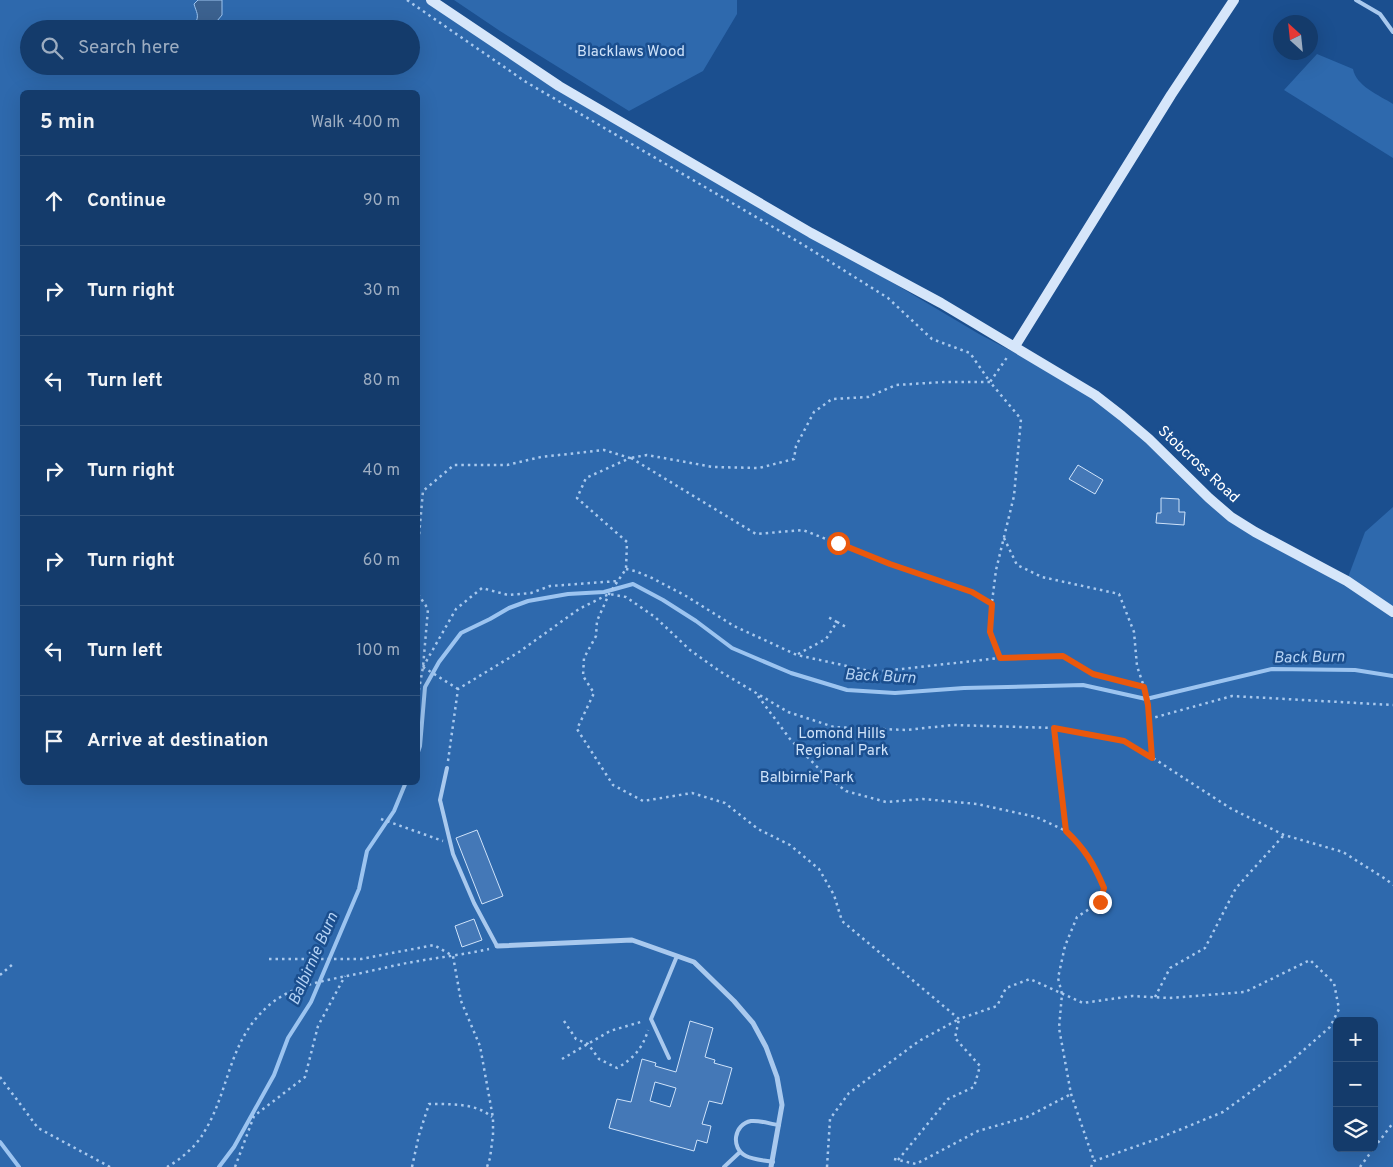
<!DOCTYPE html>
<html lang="en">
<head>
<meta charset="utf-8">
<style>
	:root { --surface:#143b6b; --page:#1d4271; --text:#f1f3f6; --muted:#9dadc1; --line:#33557e }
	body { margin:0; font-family:Overpass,sans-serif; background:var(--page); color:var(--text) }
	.controls { position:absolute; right:15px; bottom:15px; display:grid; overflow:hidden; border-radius:8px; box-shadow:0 5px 20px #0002 }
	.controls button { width:45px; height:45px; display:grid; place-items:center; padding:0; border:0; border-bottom:1px solid var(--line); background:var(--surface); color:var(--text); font:25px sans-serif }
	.compass { position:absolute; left:1273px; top:15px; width:45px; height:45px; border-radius:50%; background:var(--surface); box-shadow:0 5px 20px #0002; rotate:333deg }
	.stop { position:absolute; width:15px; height:15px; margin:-11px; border:4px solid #ea580c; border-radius:50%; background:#fff }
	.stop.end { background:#ea580c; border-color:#fff; box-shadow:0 1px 5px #0008 }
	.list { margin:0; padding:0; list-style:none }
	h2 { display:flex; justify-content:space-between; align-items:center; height:65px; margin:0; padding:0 20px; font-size:21px }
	h2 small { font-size:16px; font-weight:400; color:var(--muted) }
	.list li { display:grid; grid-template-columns:32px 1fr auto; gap:15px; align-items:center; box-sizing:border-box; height:90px; padding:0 20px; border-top:1px solid var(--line) }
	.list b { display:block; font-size:19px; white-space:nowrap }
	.list em { font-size:16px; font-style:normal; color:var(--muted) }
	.icon { flex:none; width:28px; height:28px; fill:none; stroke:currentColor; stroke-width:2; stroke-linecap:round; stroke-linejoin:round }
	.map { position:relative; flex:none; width:1393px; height:1167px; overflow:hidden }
	.search { position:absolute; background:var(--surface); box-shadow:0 5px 20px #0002; left:20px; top:20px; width:400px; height:55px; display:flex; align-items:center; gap:12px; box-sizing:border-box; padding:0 18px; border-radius:28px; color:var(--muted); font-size:19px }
	.panel { position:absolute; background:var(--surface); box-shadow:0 5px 20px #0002; left:20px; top:90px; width:400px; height:695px; border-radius:8px }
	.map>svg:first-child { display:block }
</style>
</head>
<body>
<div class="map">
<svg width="1393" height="1167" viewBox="0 0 1393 1167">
	<rect width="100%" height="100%" fill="#1b4f8f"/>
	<path fill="#2e69ad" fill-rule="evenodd" d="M0,0H432L559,86L683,158L979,334L1095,395L1231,517L1347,580L1365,532L1393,507V1167H0ZM29,29H411V66H29ZM22,92H418V782H22ZM1337,1021H1374V1148H1337Z
		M454,0H737V14L703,71L629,111L500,31Z
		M1317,54L1353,69C1356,86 1379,95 1393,104V158L1284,90Z"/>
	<path fill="#3c6290" stroke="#9cc4f0" d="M198,0H222V15L217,21L215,29H184V26L195,24C200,15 196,12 194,4Z"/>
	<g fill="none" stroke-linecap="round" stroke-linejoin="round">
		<path stroke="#9cc4f0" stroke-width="4" d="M418,752L420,746L425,687L439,662L461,633L490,619L509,608L528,601L568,594L604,592L633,584L663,600L696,621L732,648L791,673L847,690L895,693L964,688L1083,685L1146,699L1272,669L1355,670L1393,676
			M0,1142L19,1167
			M219,1167L234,1147L274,1075L288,1038L311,1002L359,889L367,851L394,811L406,782"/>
	</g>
	<path fill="#4478b7" stroke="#cfe3fa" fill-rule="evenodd" d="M1078,465L1103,480L1095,494L1069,479Z
		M1161,498L1179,499V512H1185L1184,525L1156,523L1157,513H1161Z
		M477,830L503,896L482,904L456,838Z
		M474,919L482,940L462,947L455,926Z
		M690,1021L713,1028L705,1057L715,1060L714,1063L732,1068L722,1104L709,1101L702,1124L711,1126L707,1143L697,1140L694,1151L609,1128L617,1099L631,1102L642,1059L656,1063L655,1066L676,1072ZM655,1082L676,1088L670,1107L650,1101Z"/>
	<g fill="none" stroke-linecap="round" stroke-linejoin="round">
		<path stroke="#a9c9ee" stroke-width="2.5" stroke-dasharray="2.5 4" stroke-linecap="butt" d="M407,0L526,82L802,244L888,298L932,339L970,353L990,382H944L896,385L868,397L832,399L814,412L796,446L794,459L759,468L713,467L647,455L630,458
			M631,458L756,534L803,530L890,564L972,592L992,604
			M1004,538L1017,565L1042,577L1119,594L1134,632L1137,666L1144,687L1147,705L1153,758L1230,808L1284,835L1343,852L1387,880L1393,885
			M418,547L423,491L454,465H507L541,457L604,450L630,458L586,478L577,498L627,542L626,569L609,594L597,621L596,636L584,658L583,676L594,693L577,729L613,785L643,801L692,793L725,803L758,829L790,845L819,869L834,895L842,921L959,1019L997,1006L1006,988L1030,979L1083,1003L1132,996L1169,998L1245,992L1310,960L1334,983L1339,1009L1330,1027L1282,1069L1223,1112L1157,1139L1094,1161L1091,1167
			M626,569L635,571L652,578L686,596L734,626L797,655L874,672L1000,658L1063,655L1093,674L1144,687
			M418,594L428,609L423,667L418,695
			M837,622L848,628
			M798,654L826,639L837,622L828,617
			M1000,658L990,632L991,610L996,570L1014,496L1021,419L990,382L1008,356
			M423,667L456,609L482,588L508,595L531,593L550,586L618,581
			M423,667L458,689
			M758,696L790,739L824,774L846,791L886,802L923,799L977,804L1036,817L1066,831
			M1149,719L1232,696L1393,705
			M1054,728L1066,831C1085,849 1094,864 1104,888L1100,902L1077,917L1065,946L1058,978L1062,994L1059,1028L1071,1094L1094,1161
			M448,761L458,689L519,652L579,609L609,594L626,597L655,617L690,650L721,672L788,712L834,727L906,730L953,725L1054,728L1124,741L1153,758
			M381,819L443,841
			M269,959H361L434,945L453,956L461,1001L480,1046L493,1118V1135L490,1158L487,1167
			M0,975L13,964
			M1155,997L1170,968L1205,948L1236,888L1284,835
			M564,1021L576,1039L588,1044L599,1059L617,1068C633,1059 643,1048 648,1030
			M562,1059L610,1031L644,1021
			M0,1077L38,1128L110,1167
			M1374,1148L1393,1123
			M894,1159L916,1164L978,1131L1027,1117L1071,1094
			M898,1160L948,1099L974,1087L980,1066L955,1038L959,1019
			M167,1167C180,1160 196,1146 203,1134C231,1090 227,1038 273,1002C294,986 322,981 347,976C367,972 387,967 407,963C434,958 462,955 489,949
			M235,1167L254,1116L305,1077L318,1026L345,976
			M412,1167L419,1135L429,1104C450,1104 476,1103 492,1117
			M827,1167L830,1119L849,1093L919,1041L959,1019
			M1360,1167L1374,1148"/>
		<path stroke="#a9c9ee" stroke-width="4" d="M1356,0L1380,14L1393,32
			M447,768L440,800L453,854L474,903L497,946
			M669,1058L651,1019L677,956
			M773,1162C764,1160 754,1160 746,1156C730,1148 734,1124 751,1121C760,1120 770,1124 779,1125
			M724,1167L740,1152"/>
		<path stroke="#a9c9ee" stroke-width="5" d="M497,946L632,940L694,962L734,1001L753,1023L766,1047L777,1077L782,1105L771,1167"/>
		<path stroke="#d6e6fa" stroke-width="10" d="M431,0L559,86L811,233L941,303L1095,395L1122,416L1149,439L1209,498L1231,517L1255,532L1347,581L1393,612
			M1015,346L1171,95L1234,0"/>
	</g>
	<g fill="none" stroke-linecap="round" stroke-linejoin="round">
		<path stroke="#ea580c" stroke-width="6" d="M838,543L890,564L972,592L992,604L990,632L1000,658L1063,656L1093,674L1144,687L1148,705L1152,758L1124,741L1054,728L1066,831C1085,849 1094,864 1104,888L1100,902"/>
	</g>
	<g text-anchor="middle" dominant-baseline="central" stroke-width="5" stroke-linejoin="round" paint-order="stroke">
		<g font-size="15" fill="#cfe3fa" stroke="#1b4f8f">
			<text x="631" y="52">Blacklaws Wood</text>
			<text x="842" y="734">Lomond Hills<tspan x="842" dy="17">Regional Park</tspan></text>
			<text x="807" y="778">Balbirnie Park</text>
		</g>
		<g font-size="15" fill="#fff" stroke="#1b4f8f">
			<text transform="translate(1198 465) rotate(43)">Stobcross Road</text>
		</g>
		<g font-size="16" font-style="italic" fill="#b5d3f5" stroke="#1b4f8f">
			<text transform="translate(1309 658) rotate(-1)">Back Burn</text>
			<text transform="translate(880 677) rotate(3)">Back Burn</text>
			<text transform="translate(314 959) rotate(-66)">Balbirnie Burn</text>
		</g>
	</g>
</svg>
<div class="controls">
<button>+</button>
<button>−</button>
<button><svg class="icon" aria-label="layers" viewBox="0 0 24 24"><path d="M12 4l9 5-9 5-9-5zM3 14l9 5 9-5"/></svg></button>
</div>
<svg class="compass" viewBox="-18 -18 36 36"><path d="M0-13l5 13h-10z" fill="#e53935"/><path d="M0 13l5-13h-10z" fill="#9dadc1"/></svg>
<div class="stop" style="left:838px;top:543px"></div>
<div class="stop end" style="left:1100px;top:902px"></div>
<div class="search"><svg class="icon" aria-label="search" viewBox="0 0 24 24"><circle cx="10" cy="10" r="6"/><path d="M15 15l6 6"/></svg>Search here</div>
<section class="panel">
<h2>5 min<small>Walk · 400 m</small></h2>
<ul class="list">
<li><svg class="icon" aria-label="ahead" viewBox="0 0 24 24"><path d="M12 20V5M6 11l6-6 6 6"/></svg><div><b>Continue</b></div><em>90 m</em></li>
<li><svg class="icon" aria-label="right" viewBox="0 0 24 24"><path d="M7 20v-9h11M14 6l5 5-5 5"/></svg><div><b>Turn right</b></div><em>30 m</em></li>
<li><svg class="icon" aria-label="left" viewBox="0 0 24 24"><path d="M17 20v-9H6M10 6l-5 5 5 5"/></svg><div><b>Turn left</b></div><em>80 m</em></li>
<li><svg class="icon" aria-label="right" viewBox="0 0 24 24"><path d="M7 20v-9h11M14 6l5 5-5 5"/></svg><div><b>Turn right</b></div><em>40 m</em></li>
<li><svg class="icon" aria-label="right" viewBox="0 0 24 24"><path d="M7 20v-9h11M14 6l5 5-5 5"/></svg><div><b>Turn right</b></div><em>60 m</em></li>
<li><svg class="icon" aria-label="left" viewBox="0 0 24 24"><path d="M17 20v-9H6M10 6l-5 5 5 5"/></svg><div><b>Turn left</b></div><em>100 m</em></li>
<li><svg class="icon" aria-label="arrive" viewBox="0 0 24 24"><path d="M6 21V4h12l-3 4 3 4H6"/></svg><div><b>Arrive at destination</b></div></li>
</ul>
</section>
</div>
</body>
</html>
